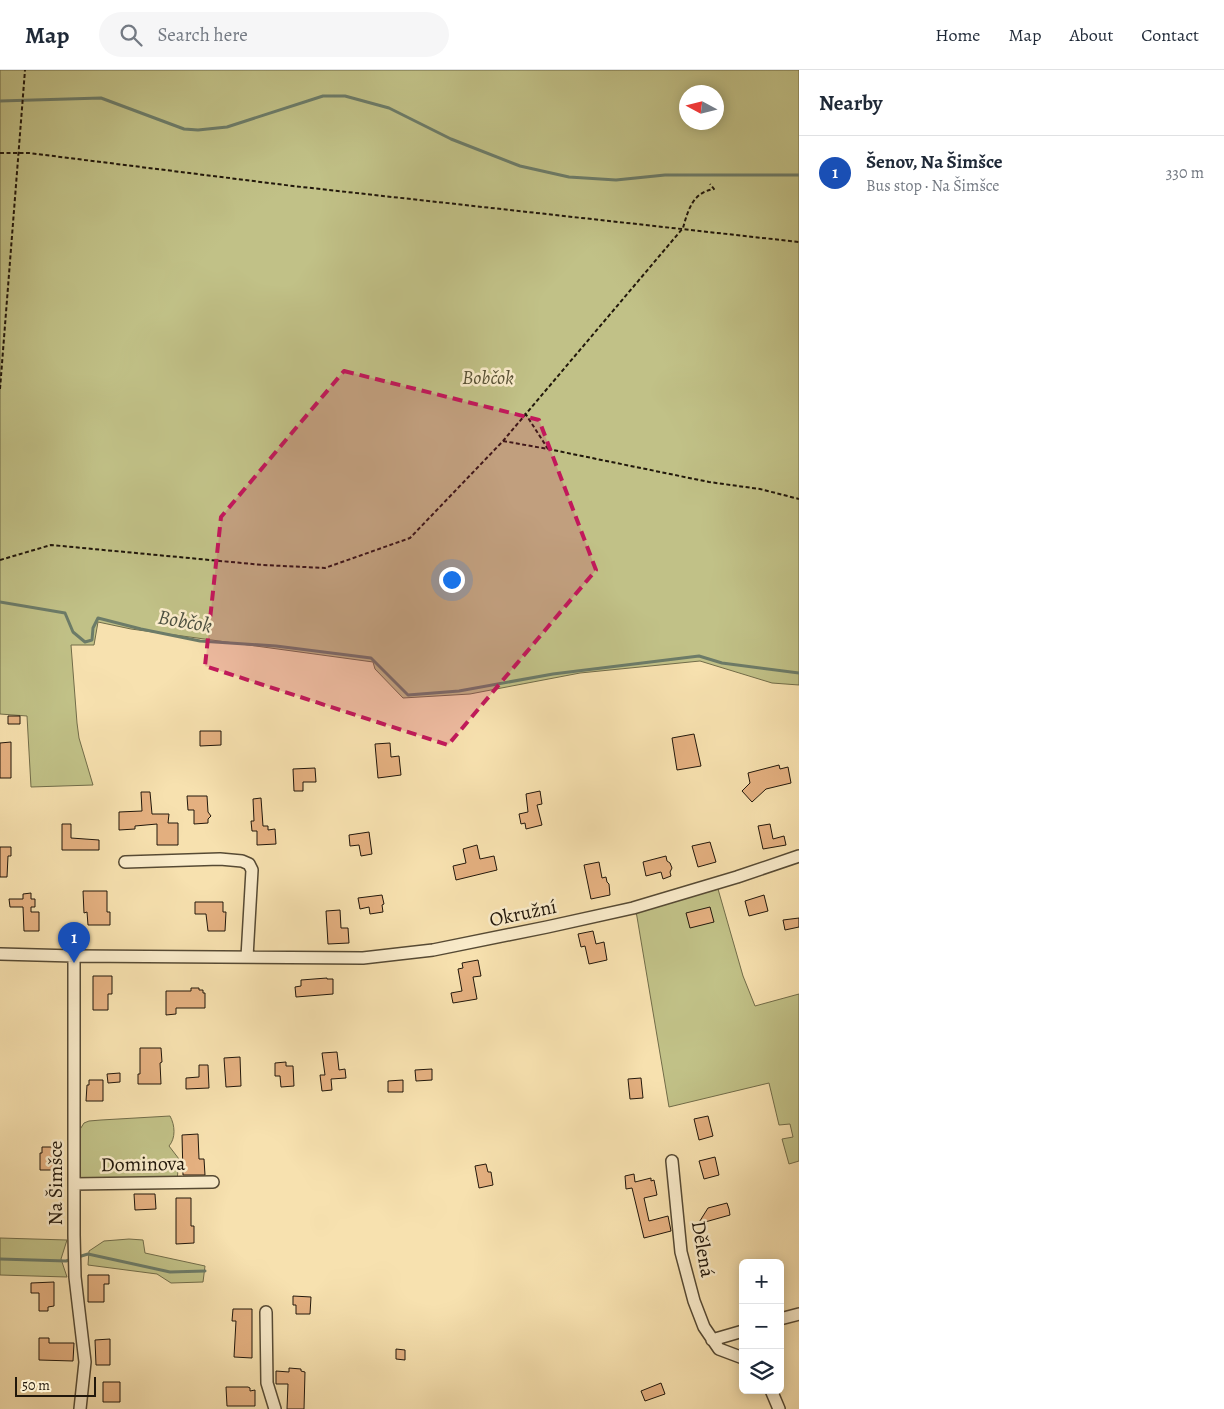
<!DOCTYPE html>
<html lang="en">
<head>
<meta charset="utf-8">
<style>
	:root { --surface:#fff; --page:#f6f6f7; --text:#1f2937; --muted:#747a83; --line:#e0e1e3; --accent:#0f766e }
	body { margin:0; font-family:Alegreya,serif; background:var(--page); color:var(--text) }
	.controls { position:absolute; right:15px; bottom:15px; display:grid; overflow:hidden; border-radius:8px; box-shadow:0 2px 12px #0003 }
	.controls button { width:45px; height:45px; display:grid; place-items:center; padding:0; border:0; border-bottom:1px solid var(--line); background:var(--surface); color:var(--text); font:25px sans-serif }
	.compass { position:absolute; left:679px; top:15px; width:45px; height:45px; border-radius:50%; background:var(--surface); box-shadow:0 2px 12px #0003; rotate:277deg }
	.scale { position:absolute; left:15px; bottom:12px; width:81px; box-sizing:border-box; padding-left:5px; border:2px solid #21170b; border-top:0; font-size:14px; line-height:18px; white-space:nowrap; color:#21170b; -webkit-text-stroke:4px #faeccb; paint-order:stroke }
	.you { position:absolute; left:451px; top:509px; width:18px; height:18px; margin:-12px; border:4px solid #fff; border-radius:50%; background:#1a73e8; box-shadow:0 0 0 8px #1a73e833 }
	.badge { display:grid; place-items:center; width:32px; height:32px; border-radius:50%; background:var(--accent); color:#fff; font-size:16px; font-weight:700 }
	.pin { position:absolute; translate:-50% -41px; filter:drop-shadow(0 1px 2px #0008) }
	.pin::after { content:''; position:absolute; top:26px; width:18px; height:15px; background:inherit; clip-path:polygon(0 0,100% 0,50% 100%) }
	.list { margin:0; padding:0; list-style:none }
	h2 { display:flex; justify-content:space-between; align-items:center; height:65px; margin:0; padding:0 20px; font-size:21px }
	h2 small { font-size:16px; font-weight:400; color:var(--muted) }
	.list li { display:grid; grid-template-columns:32px 1fr auto; gap:15px; align-items:center; box-sizing:border-box; height:75px; padding:0 20px; border-top:1px solid var(--line) }
	.list b { display:block; font-size:19px; white-space:nowrap }
	.list p { margin:0; font-size:16px; white-space:nowrap; color:var(--muted) }
	.list em { font-size:16px; font-style:normal; color:var(--muted) }
	.icon { flex:none; width:28px; height:28px; fill:none; stroke:currentColor; stroke-width:2; stroke-linecap:round; stroke-linejoin:round }
	.map { position:relative; flex:none; width:799px; height:1339px; overflow:hidden }
	header { display:flex; align-items:center; gap:30px; box-sizing:border-box; height:70px; padding:0 25px; background:var(--surface); border-bottom:1px solid var(--line) }
	header strong { font-size:24px }
	nav { display:flex; gap:28px; margin-inline-start:auto; font-size:18px }
	.search { width:350px; height:45px; background:var(--page); display:flex; align-items:center; gap:12px; box-sizing:border-box; padding:0 18px; border-radius:28px; color:var(--muted); font-size:19px }
	main { display:flex }
	aside { flex:1; background:var(--surface) }
	.map>svg:first-child { display:block }
</style>
</head>
<body>
<header>
<strong>Map</strong>
<div class="search"><svg class="icon" aria-label="search" viewBox="0 0 24 24"><circle cx="10" cy="10" r="6"/><path d="M15 15l6 6"/></svg>Search here</div>
<nav><a>Home</a><a>Map</a><a>About</a><a>Contact</a></nav>
</header>
<main>
<div class="map">
<svg width="799" height="1339" viewBox="0 0 799 1339">
	<rect width="100%" height="100%" fill="#f7e1af"/>
	<filter id="stains"><feTurbulence type="fractalNoise" baseFrequency=".004" numOctaves="4"/><feColorMatrix values="0 0 0 0 .2 0 0 0 0 .09 0 0 0 0 .02 0 0 0 .5 -.17"/></filter>
	<radialGradient id="worn" r=".72"><stop offset=".6" stop-color="#630" stop-opacity="0"/><stop offset="1" stop-color="#630" stop-opacity=".3"/></radialGradient>
	<path fill="#c1c187" stroke="#716c49" fill-rule="evenodd" d="M0,0H799V615L772,613L700,591L580,603L470,624L403,628L375,599L373,592L131,559L98,552L94,575H71L77,653L79,668L93,715L31,717L27,646L0,644ZM716,22V52H686V22Z
		M718,819L743,906L755,936L799,924V1091L789,1094L782,1069L793,1067L790,1054L779,1055L769,1013L669,1037L636,841Z
		M170,1046C175,1055 176,1068 169,1076L179,1089L177,1111H79V1061L84,1053L89,1051L101,1050Z
		M0,1168L67,1170L61,1189L67,1207L0,1205Z
		M129,1169L143,1170L145,1183L205,1196L203,1212L171,1213L157,1204L88,1195L89,1181L104,1171Z"/>
	<g fill="none" stroke-linecap="round" stroke-linejoin="round">
		<path stroke="#6c7b68" stroke-width="3" d="M0,31L101,28L184,59L198,60L227,57L323,26H345L389,38L451,69L520,96L569,107L616,110L665,105H799
			M0,532L65,543L73,562L85,572L92,570L93,558L98,548L141,559L200,571L276,576L371,588L408,625L459,621L553,604L699,586L722,593L799,603
			M78,1187L88,1184L170,1202L205,1201
			M0,1189L66,1191L72,1189"/>
	</g>
	<path fill="#e4b080" stroke="#21170b" d="M8,646H20V654H8Z
		M200,661H221V675L200,676Z
		M694,664L701,696L677,700L672,668Z
		M11,672V708H0V673Z
		M390,673L391,687L399,686L401,705L378,708L375,674Z
		M779,695L780,699L788,697L791,713L766,719L752,732L742,721L750,713L748,703Z
		M315,698L316,712H303V721H294L293,699Z
		M540,721L542,734L537,735L542,755L526,759L525,753L521,754L519,744L528,742L526,724Z
		M141,722H150L152,744H169L168,753H178V775H157V754L135,756V759L119,760V742L142,741Z
		M187,726H207L208,742L211,746L208,749V753L194,754V740H188Z
		M261,728L263,756H268V760L275,759L276,774L257,775V761H252L251,751H254L253,729Z
		M62,754H71V768L99,770V780H62Z
		M770,754L773,769L784,766L786,775L763,779L758,756Z
		M369,762L372,784L361,786L359,775L350,776L349,765Z
		M710,772L716,792L698,797L692,776Z
		M477,775L480,789L494,786L497,800L456,810L453,796L466,793L463,779Z
		M0,777H11V786H8L7,807H0Z
		M666,786L667,791L670,793L672,798L670,802L671,806L663,809L661,802L646,806L643,792Z
		M599,792L602,808L606,807L607,812L609,814L610,825L591,829L584,795Z
		M83,821H107V842H110V855H88L87,842L84,843Z
		M31,823V829H35V837H31V842H39V861H24L23,837H10L9,829H23V824Z
		M382,825L384,834L382,835L383,842L370,844L369,837L360,839L358,828Z
		M764,825L768,841L749,846L745,831Z
		M195,832H223V842H226L225,861H208L206,844H195Z
		M710,837L714,852L690,858L686,843Z
		M340,840L341,858H348L349,873L328,874L326,841Z
		M799,848V857L785,860L783,850Z
		M593,861L596,874L604,872L607,890L589,894L585,876L581,877L578,864Z
		M478,890L481,906L473,907L477,929L453,933L451,923L462,921L458,899L463,898L462,893Z
		M93,906H112V924H108V940H93Z
		M327,908V909H333V924L296,927L295,917L301,916V910Z
		M191,918H199V920H203V923H205V938H176V944L166,945V921H191Z
		M140,978H161L162,992L160,993L161,1014H138V1004H140Z
		M337,982L339,1000L345,999L346,1008L331,1009L332,1020L322,1021L320,1005H325L322,983Z
		M240,987L241,1016L226,1017L224,988Z
		M286,992V996H293L294,1016L281,1017L280,1006H275V993Z
		M199,995H208L209,1018L186,1019V1008L199,1007Z
		M432,999V1010L416,1011L415,1000Z
		M120,1003V1012L108,1013L107,1004Z
		M641,1008L643,1028L630,1029L628,1009Z
		M89,1010H103V1031H86L87,1015H89Z
		M403,1010V1022H388V1011Z
		M708,1046L713,1066L699,1070L694,1049Z
		M198,1064L199,1089H204L205,1105H183L182,1065Z
		M42,1077H53L54,1100H40V1083H42Z
		M715,1087L719,1105L704,1109L699,1091Z
		M486,1094L488,1102H491L493,1115L479,1118L475,1096Z
		M634,1104L635,1112L651,1108V1111L654,1110L657,1125L644,1128L649,1151L668,1146L671,1161L644,1168L632,1118L626,1119L625,1106Z
		M134,1124H155L156,1139L135,1140Z
		M176,1128H191V1156H194V1173L176,1174Z
		M727,1133L729,1139L730,1145L698,1154L708,1138Z
		M88,1205H109V1214H104V1232H88Z
		M54,1212V1236L48,1237V1241H39V1223H31V1213Z
		M293,1226L311,1227L310,1244H296V1235H293Z
		M233,1239H252V1288L234,1287L236,1251H232Z
		M39,1268H49V1273H74L73,1291L39,1290Z
		M110,1269V1295H96L95,1270Z
		M396,1279L405,1280V1290L396,1289Z
		M289,1298L301,1299V1301L305,1302L304,1339H287L288,1314H276V1301L289,1302Z
		M103,1312H120V1332H103Z
		M661,1313L665,1324L645,1331L641,1321Z
		M226,1317H248L250,1318V1321L255,1320V1336H227Z"/>
	<g fill="none" stroke-linecap="round" stroke-linejoin="round">
		<defs>
			<path id="minor" d="M125,792L220,789L242,791L249,794L252,800L247,887
				M0,884L74,886L363,888L433,880L547,857L633,838L737,807L799,786
				M74,886V1165L75,1207L85,1292L80,1339
				M672,1091L681,1182L694,1231L704,1257L719,1279L743,1288
				M74,1114L213,1112
				M266,1242L267,1313L275,1339
				M780,1249L799,1244
				M712,1270L743,1261
				M771,1320L779,1339"/>
		</defs>
		<use href="#minor" stroke="#564a34" stroke-width="14"/>
		<path stroke="#21170b" stroke-width="2" stroke-dasharray="4 2.5" stroke-linecap="butt" d="M0,83H29L293,116L799,172
			M0,319L25,0
			M525,343L548,379
			M503,371L548,379L709,412L760,419L799,429
			M0,490L51,475L263,495L325,498L410,468L503,371L683,158C688,140 693,122 714,119L710,114"/>
		<use href="#minor" stroke="#faeccb" stroke-width="11"/>
	</g>
	<path fill="#c2185b" fill-opacity="0.2" stroke="#c2185b" stroke-width="4" stroke-dasharray="10 6" stroke-linejoin="round" d="M344,301L539,350L596,500L448,675L205,596L221,447Z"/>
	<g text-anchor="middle" dominant-baseline="central" stroke-width="5" stroke-linejoin="round" paint-order="stroke">
		<g font-size="20" font-style="italic" fill="#595236" stroke="#faeccb">
			<text x="488" y="307">Bobčok</text>
		</g>
		<g font-size="20" fill="#21170b" stroke="#faeccb">
			<text transform="translate(523 843) rotate(-12)">Okružní</text>
			<text transform="translate(143 1094) rotate(-1)">Dominova</text>
			<text transform="translate(55 1113) rotate(-90)">Na Šimšce</text>
			<text transform="translate(703 1179) rotate(80)">Dělená</text>
		</g>
		<g font-size="21" font-style="italic" fill="#4d5141" stroke="#faeccb">
			<text transform="translate(185 551) rotate(10)">Bobčok</text>
		</g>
	</g>
	<rect width="100%" height="100%" filter="url(#stains)"/>
	<rect width="100%" height="100%" fill="url(#worn)"/>
</svg>
<div class="controls">
<button>+</button>
<button>−</button>
<button><svg class="icon" aria-label="layers" viewBox="0 0 24 24"><path d="M12 4l9 5-9 5-9-5zM3 14l9 5 9-5"/></svg></button>
</div>
<svg class="compass" viewBox="-18 -18 36 36"><path d="M0-13l5 13h-10z" fill="#e53935"/><path d="M0 13l5-13h-10z" fill="#747a83"/></svg>
<div class="scale">50 m</div>
<div class="you"></div>
<div class="pin badge" style="left:74px;top:893px;background:#1a4fb4">1</div>
</div>
<aside>
<h2>Nearby<small></small></h2>
<ul class="list">
<li><span class="badge" style="background:#1a4fb4">1</span><div><b>Šenov, Na Šimšce</b><p>Bus stop · Na Šimšce</p></div><em>330 m</em></li>
</ul>
</aside>
</main>
</body>
</html>
